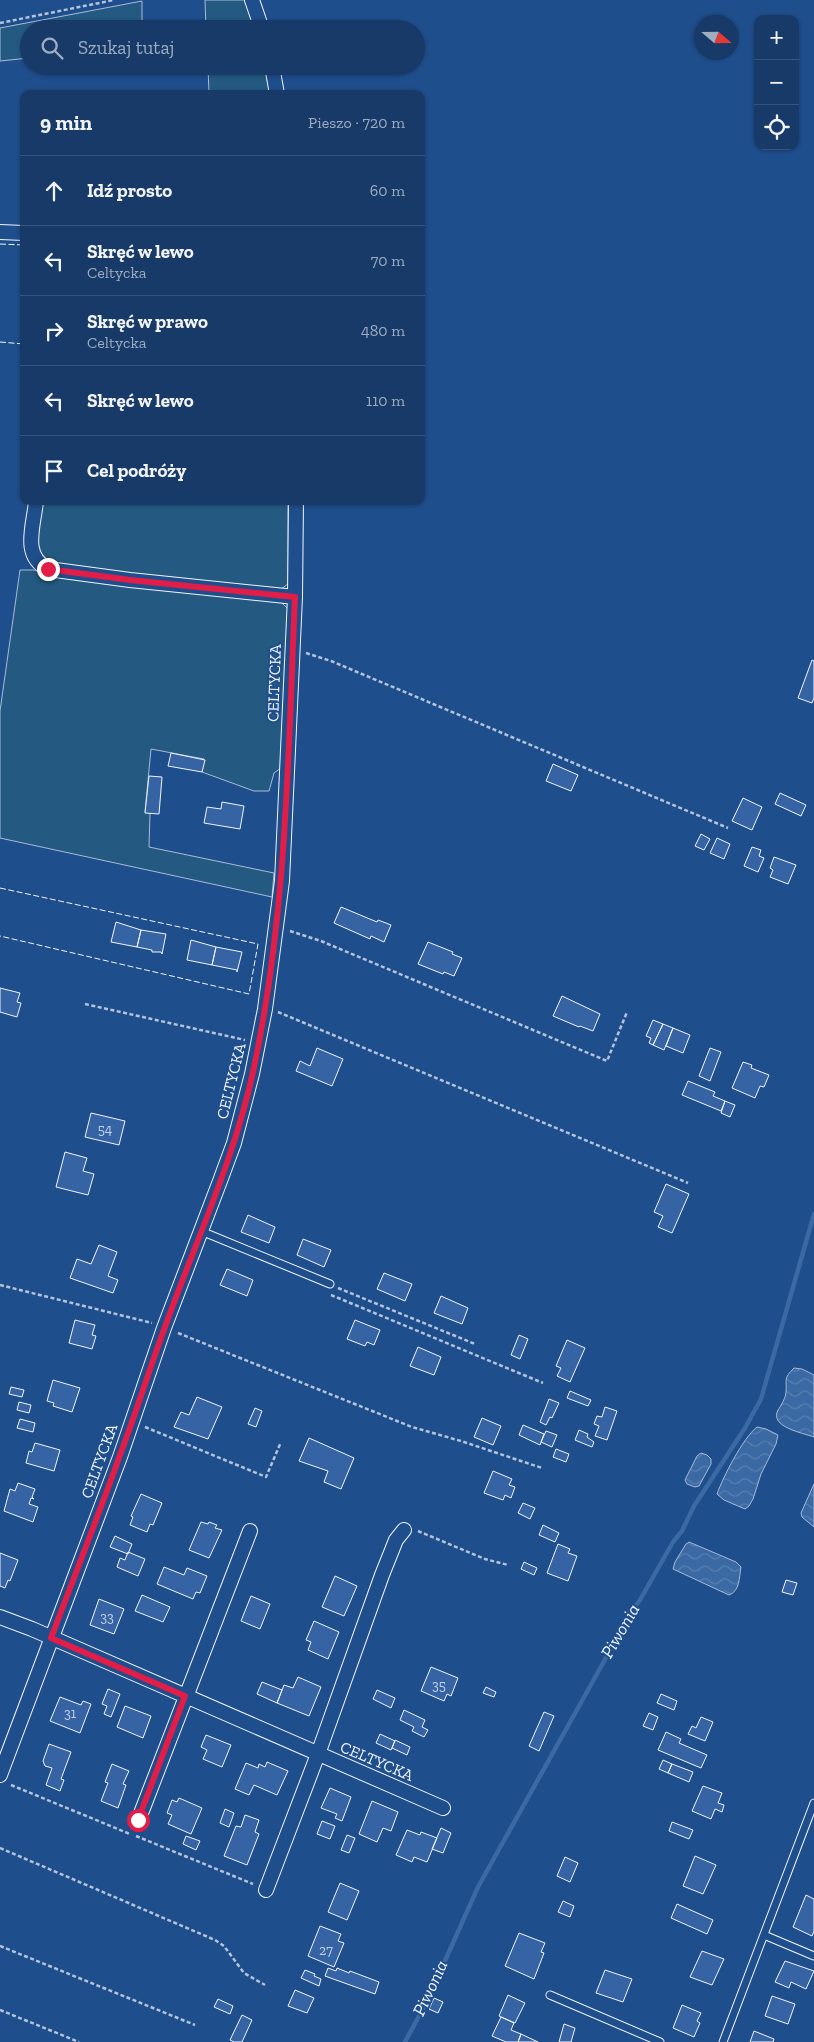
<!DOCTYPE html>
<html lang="pl">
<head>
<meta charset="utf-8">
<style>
	:root { --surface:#173a69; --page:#20416f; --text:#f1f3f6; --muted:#9eadc0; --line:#36547d }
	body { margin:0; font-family:"Zilla Slab",serif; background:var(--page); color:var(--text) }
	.controls { position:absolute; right:15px; top:15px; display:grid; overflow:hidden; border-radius:10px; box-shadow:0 1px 4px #0004 }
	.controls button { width:45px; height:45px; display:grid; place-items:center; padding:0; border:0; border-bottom:1px solid var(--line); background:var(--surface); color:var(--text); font:25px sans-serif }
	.compass { position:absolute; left:694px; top:15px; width:45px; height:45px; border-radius:50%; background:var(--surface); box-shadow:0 1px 4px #0004; rotate:110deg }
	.stop { position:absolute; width:15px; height:15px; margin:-11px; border:4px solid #e11d48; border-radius:50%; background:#fff }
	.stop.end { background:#e11d48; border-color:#fff; box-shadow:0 1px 5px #0008 }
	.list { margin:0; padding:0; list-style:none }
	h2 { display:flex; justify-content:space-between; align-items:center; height:65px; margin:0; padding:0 20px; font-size:21px }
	h2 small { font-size:16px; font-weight:400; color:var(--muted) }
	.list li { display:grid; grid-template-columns:32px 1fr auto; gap:15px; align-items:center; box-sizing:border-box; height:70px; padding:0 20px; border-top:1px solid var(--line) }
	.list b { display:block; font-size:19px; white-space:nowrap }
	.list p { margin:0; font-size:16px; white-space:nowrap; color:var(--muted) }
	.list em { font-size:16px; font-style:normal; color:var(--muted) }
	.icon { flex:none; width:28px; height:28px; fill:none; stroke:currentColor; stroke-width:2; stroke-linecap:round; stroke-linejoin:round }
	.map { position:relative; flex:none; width:814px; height:2042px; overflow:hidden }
	.search { position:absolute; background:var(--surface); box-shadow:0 1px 4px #0004; left:20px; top:20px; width:405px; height:55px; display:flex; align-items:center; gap:12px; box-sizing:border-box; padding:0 18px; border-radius:28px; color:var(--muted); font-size:19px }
	.panel { position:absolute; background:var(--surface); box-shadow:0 1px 4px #0004; left:20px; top:90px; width:405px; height:415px; border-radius:10px }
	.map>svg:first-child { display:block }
</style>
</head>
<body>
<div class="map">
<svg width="814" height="2042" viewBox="0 0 814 2042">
	<defs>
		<pattern id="water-waves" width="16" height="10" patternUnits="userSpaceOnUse" patternTransform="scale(1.25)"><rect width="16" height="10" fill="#3b69a3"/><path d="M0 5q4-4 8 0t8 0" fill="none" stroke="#587fb1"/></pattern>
	</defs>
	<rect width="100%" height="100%" fill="#1f4e8c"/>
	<path fill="#245a82" stroke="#a8bbd7" d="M205,0H247L256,29H206Z
		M142,1V29H29V58L0,61V28Z
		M208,66H266L271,94H209Z
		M41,501H288V584L281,589H267L51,564L43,560L36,543Z
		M20,570H34L47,574L281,602L288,609L281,768L274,773L269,791H254L202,772L204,759L151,749L145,812L150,813L149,847L274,873L272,897L0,838V711Z"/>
	<path fill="url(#water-waves)" stroke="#a8bbd7" d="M794,1368L802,1369L814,1375V1437C803,1433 769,1427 778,1410C781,1406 786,1397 786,1392C787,1379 783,1379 794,1368Z
		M757,1427L766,1429L778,1435L776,1444L761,1474L753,1499L749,1506L745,1509L724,1500L717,1494C723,1477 743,1438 757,1427Z
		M701,1453L707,1455L711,1459V1464L699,1486L695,1487L687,1484L685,1480L697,1456Z
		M814,1484V1527L802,1517L801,1513Z
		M689,1542L736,1562L741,1567C739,1578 740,1591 729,1595L673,1569L675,1562L686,1544Z"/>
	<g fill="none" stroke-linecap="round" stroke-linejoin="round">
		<path stroke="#3b69a3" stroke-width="4.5" d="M405,2042L427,2001L478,1887L612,1647L627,1617L640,1600L673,1542L682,1531L694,1506L745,1428L761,1399L814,1214"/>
	</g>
	<path fill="#3563a3" stroke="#f2f6ff" d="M812,660L814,661V698L812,703L798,698Z
		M171,753L205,760L202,772L168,766Z
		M553,764L578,775L571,791L546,781Z
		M149,776L162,777L159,814L145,813Z
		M780,793L806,805L801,816L775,804Z
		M743,798L762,807L752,830L732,821Z
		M222,802L244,806L240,829L204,823L207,807L221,809Z
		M701,834L710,839L704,850L695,846Z
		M717,838L730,844L724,859L710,853Z
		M752,847L761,850L759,856L764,858L758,872L744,866Z
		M774,857L796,865L788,884L770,877L773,870L770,868Z
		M341,907L377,922L378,920L391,925L384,942L371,936L370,939L334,923Z
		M116,922L141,930L137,947L111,942Z
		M141,930L166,934L162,954L161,952H152V950L137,947Z
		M191,940L216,947L212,965L187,960Z
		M428,942L453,952L452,954L462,958L454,976L444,972L443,974L418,964Z
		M216,947L242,952L237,972V970L212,965Z
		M0,988L20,993L17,1002L21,1003L17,1017L0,1012Z
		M562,996L600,1014L593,1031L580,1026L579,1027L553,1016Z
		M653,1020L663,1024L653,1045L649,1043L651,1038L646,1036Z
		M663,1024L673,1028L664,1050L653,1045Z
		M673,1028L690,1035L683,1053L666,1046Z
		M317,1048L343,1059L332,1086L296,1071L300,1061L310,1066Z
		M710,1048L721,1052L710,1081L699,1076Z
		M743,1062L752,1065L751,1068L769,1075L764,1087L760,1086L755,1098L732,1088Z
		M688,1081L715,1092L713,1096L725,1101L721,1111L682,1095Z
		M725,1101L735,1105L730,1117L721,1113Z
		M91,1113L125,1121L119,1145L85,1137Z
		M65,1152L87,1158L83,1171L94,1174L88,1195L56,1187Z
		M666,1184L689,1194L672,1233L658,1227L663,1216L654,1212Z
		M248,1215L275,1227L269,1243L241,1232Z
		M303,1239L331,1250L324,1267L297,1255Z
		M99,1245L117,1252L108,1276L118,1280L113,1293L70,1278L77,1259L91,1264Z
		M227,1269L253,1280L247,1296L220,1285Z
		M384,1273L412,1284L405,1301L377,1289Z
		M441,1296L468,1308L462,1324L434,1313Z
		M75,1320L95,1325L92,1335L96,1336L92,1349L69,1343Z
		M355,1320L380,1330L374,1345L367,1342L365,1346L347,1339Z
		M519,1335L528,1339L520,1359L511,1355Z
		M567,1340L585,1348L570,1382L557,1376L561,1368L556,1366Z
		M418,1347L441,1357L434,1375L410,1366Z
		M53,1380L80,1388L72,1412L53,1406L54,1403L47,1401Z
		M11,1387L24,1390L22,1397L9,1394Z
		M570,1391L591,1400L588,1406L567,1398Z
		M197,1397L222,1407L208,1439L174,1427L181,1412L189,1415Z
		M549,1399L559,1403L552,1418L550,1417L546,1425L540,1422Z
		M19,1402L31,1405L29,1413L17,1410Z
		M605,1407L617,1411L607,1440L595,1436L599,1426L594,1424L597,1416L602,1417Z
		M255,1408L262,1411L256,1427L248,1424Z
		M482,1418L501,1426L493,1445L474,1437Z
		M20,1419L35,1423L33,1432L17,1428Z
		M523,1425L544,1434L540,1445L519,1435Z
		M579,1430L588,1434L587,1437L594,1442L592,1447L575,1440Z
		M546,1431L557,1435L552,1447L541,1442Z
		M309,1438L354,1458L341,1489L324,1482L328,1471L299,1461Z
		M35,1443L60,1450L54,1471L26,1463L29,1451L32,1452Z
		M556,1449L569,1454L566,1462L553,1457Z
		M493,1471L512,1479L509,1485L515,1487L511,1498L505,1495L503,1500L484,1493Z
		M18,1483L35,1489L32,1497L34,1499L31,1498L29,1504L38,1507L33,1522L4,1511L10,1489L15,1491Z
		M141,1494L162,1503L153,1525L150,1524L147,1532L130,1525L133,1517L131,1516Z
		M523,1503L535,1508L530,1519L518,1513Z
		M201,1522L208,1524L209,1522L217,1525L215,1528L222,1530L209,1558L189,1550Z
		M543,1525L559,1533L555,1542L539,1535Z
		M115,1536L132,1544L128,1554L110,1547Z
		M558,1544L570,1549L568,1553L577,1556L568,1581L547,1573Z
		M128,1552L145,1559L138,1576L117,1567L120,1558L125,1560Z
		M0,1553L18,1560L10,1581L8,1580L5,1588L0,1586Z
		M524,1562L537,1568L534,1575L521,1569Z
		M164,1567L184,1575L187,1568L207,1576L200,1593L196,1592L193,1599L157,1584Z
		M335,1576L357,1586L344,1616L322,1607Z
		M786,1580L797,1583L793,1595L782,1592Z
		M142,1595L170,1607L163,1622L135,1611Z
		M251,1596L270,1604L260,1629L241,1621Z
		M99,1599L124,1609L114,1634L90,1625Z
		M314,1621L339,1632L328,1659L308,1650L311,1642L306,1640Z
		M431,1667L458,1678L451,1696L447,1694L444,1701L421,1691Z
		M298,1677L321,1687L309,1716L277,1703L284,1685L293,1688Z
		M262,1682L282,1690L277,1703L257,1694Z
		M486,1687L496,1692L494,1697L483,1693Z
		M108,1689L120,1694L111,1717L104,1714L107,1706L102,1704Z
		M377,1690L395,1698L391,1708L373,1699Z
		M661,1694L677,1701L674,1710L657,1703Z
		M60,1697L81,1705L83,1701L91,1704L80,1733L50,1721Z
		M125,1706L151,1716L143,1738L117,1727Z
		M404,1710L425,1720L422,1727L428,1730L424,1737L412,1731L414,1727L400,1720Z
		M544,1712L554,1716L539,1751L529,1746Z
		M649,1713L658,1717L653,1730L643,1726Z
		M701,1717L713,1722L705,1741L688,1734L692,1726L696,1728Z
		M666,1732L681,1739L679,1743L707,1755L701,1768L658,1750Z
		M380,1734L395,1741L391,1750L376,1743Z
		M206,1735L231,1745L222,1767L203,1759L207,1750L201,1747Z
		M395,1740L410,1747L407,1755L392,1748Z
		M49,1744L71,1752L61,1779L64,1780L60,1791L46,1785L52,1768L45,1766L43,1761Z
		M663,1760L672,1764L668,1773L659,1769Z
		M267,1762L288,1771L277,1795L254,1785L249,1795L235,1789L246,1763L258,1768L259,1764L265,1767Z
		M112,1764L129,1771L123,1784L126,1785L118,1808L101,1801L108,1783L105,1782Z
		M672,1764L693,1772L689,1782L668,1773Z
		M703,1786L722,1793L718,1803L724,1805L722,1812L715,1809L711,1819L692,1811Z
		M330,1788L351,1797L342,1821L335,1818L337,1814L321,1808Z
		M179,1798L202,1808L191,1834L168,1824L172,1815L167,1813L172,1800L177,1802Z
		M372,1801L398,1812L391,1831L383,1828L377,1842L359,1834Z
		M225,1809L234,1813L229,1827L220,1823Z
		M245,1815L259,1820L255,1832L259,1834L247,1865L224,1856L236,1826L241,1827Z
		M322,1821L335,1826L330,1839L317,1834Z
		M672,1822L693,1830L689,1839L669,1831Z
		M441,1828L451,1833L443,1853L432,1849Z
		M407,1830L420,1835L421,1832L437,1838L427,1862L414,1857L412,1862L396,1855Z
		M347,1835L355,1838L349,1853L341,1850Z
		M186,1836L200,1841L196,1850L183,1844Z
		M695,1856L716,1865L703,1894L683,1886Z
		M565,1857L578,1863L570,1882L557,1876Z
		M340,1883L359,1891L347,1920L328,1912Z
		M806,1895L814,1899V1931L812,1936L793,1927Z
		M563,1901L574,1906L570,1917L558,1912Z
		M677,1904L713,1920L707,1934L671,1918Z
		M320,1926L341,1934L338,1941L344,1943L334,1967L308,1956Z
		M519,1933L545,1943L541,1952L544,1953L534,1979L505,1966Z
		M702,1951L724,1959L712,1985L690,1977Z
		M785,1961L814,1971L806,1989L791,1982L789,1988L775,1982Z
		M328,1968L336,1971L337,1968L349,1973L350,1971L379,1982L375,1994L325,1976Z
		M305,1970L315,1974L314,1976L321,1979L319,1986L301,1978Z
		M605,1970L632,1979L623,2002L596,1993Z
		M295,1990L314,1998L307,2013L288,2006Z
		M508,1995L525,2003L515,2023L499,2016Z
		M772,1996L795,2004L788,2024L765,2016Z
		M434,1998L443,2002L438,2013L429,2009Z
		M218,1999L233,2006L230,2014L214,2007Z
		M682,2005L701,2013L697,2021L700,2023L694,2037L673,2028Z
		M242,2015L252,2020L242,2042H234L230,2040Z
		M501,2017L514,2023L511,2030L521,2034L518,2042H506L492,2036Z
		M564,2024L575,2028L571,2042H559Z
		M754,2031L774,2039L773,2042H750Z
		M521,2034L538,2042H518Z"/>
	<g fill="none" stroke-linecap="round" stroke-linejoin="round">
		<defs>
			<path id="lane" d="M201,1231L330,1284
				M764,1935L814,1956
				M550,1995L660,2042
				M723,2042L814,1803"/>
			<path id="street" d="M252,0L262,29
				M272,66L277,94
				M0,232L24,233
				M36,501C34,525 21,556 48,569L130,580L295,597
				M0,1617L32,1629L443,1808
				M0,1775L120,1457L164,1328L220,1181L234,1143L252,1074L265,1009L282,881L295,597L296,501
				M138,1821L250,1531
				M266,1890L318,1754L382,1575L396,1540L404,1530"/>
		</defs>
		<use href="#lane" stroke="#f2f6ff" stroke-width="9"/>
		<use href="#street" stroke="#f2f6ff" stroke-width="16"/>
		<path stroke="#b3c4dc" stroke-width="2.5" stroke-dasharray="4 2.5" stroke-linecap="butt" d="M0,23L114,0
			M306,653L331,661L728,828
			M290,931L321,941L607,1061L627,1012
			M85,1004L245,1040
			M278,1012L688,1183
			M0,1285L152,1323
			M338,1288L475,1344
			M331,1295L543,1383
			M178,1333L412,1427L461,1441L542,1468
			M145,1427L266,1477L281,1442
			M418,1531L485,1559L508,1565
			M11,1785L130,1834
			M136,1836L253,1884
			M0,1848L215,1940L224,1946L244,1973L265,1985
			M0,1946L195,2025
			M0,2010L79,2042"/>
		<use href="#lane" stroke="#1f4e8c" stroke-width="7"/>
		<use href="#street" stroke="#1f4e8c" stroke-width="14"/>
		<path stroke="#f2f6ff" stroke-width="1" stroke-dasharray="6 2.5" stroke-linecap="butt" d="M0,244L24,245
			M0,342L24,344
			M0,888L258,944L249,994L0,936"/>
	</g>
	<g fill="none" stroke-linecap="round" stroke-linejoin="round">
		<path stroke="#e11d48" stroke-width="6" d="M48,569L130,580L295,597C288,756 287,915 253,1072C234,1160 195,1243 165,1327C149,1370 136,1413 120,1455C98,1517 74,1577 51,1638L185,1696L138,1820"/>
	</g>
	<g text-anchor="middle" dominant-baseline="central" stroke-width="4" stroke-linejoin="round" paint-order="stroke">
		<g font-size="14" fill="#c3d1e8">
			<text x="105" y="1129">54</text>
			<text x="107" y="1617">33</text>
			<text x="439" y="1685">35</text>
			<text x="70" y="1713">31</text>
			<text x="326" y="1950">27</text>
		</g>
		<g font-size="16" fill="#f2f6ff" stroke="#1f4e8c">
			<text transform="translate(274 683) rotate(-88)">CELTYCKA</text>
			<text transform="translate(231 1081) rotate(-76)">CELTYCKA</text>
			<text transform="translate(99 1461) rotate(-70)">CELTYCKA</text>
			<text transform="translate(377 1761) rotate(23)">CELTYCKA</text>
		</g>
		<g font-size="18" font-style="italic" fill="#f2f6ff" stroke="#1f4e8c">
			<text transform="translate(620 1631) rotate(-60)">Piwonia</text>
			<text transform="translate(430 1988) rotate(-65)">Piwonia</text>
		</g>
	</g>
</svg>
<div class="controls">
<button>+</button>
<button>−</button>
<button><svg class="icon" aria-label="locate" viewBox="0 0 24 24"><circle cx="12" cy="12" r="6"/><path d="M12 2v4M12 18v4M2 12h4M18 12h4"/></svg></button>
</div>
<svg class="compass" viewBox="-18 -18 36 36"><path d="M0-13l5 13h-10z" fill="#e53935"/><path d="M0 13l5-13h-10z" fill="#9eadc0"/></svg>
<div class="stop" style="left:138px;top:1820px"></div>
<div class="stop end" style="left:48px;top:569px"></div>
<div class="search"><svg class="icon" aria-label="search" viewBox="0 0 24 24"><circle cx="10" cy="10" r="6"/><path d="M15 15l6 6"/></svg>Szukaj tutaj</div>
<section class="panel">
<h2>9 min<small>Pieszo · 720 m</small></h2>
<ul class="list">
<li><svg class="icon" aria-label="ahead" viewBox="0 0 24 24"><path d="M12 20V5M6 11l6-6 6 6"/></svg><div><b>Idź prosto</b></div><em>60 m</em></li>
<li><svg class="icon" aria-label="left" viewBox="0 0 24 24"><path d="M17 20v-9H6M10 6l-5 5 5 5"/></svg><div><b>Skręć w lewo</b><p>Celtycka</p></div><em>70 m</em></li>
<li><svg class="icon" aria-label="right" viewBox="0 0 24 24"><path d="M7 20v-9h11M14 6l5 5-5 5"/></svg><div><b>Skręć w prawo</b><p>Celtycka</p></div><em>480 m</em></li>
<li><svg class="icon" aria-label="left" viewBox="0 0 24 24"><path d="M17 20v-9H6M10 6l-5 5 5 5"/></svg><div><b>Skręć w lewo</b></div><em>110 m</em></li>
<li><svg class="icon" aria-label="arrive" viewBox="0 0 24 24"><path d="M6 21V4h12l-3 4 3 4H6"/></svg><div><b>Cel podróży</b></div></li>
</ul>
</section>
</div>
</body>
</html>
